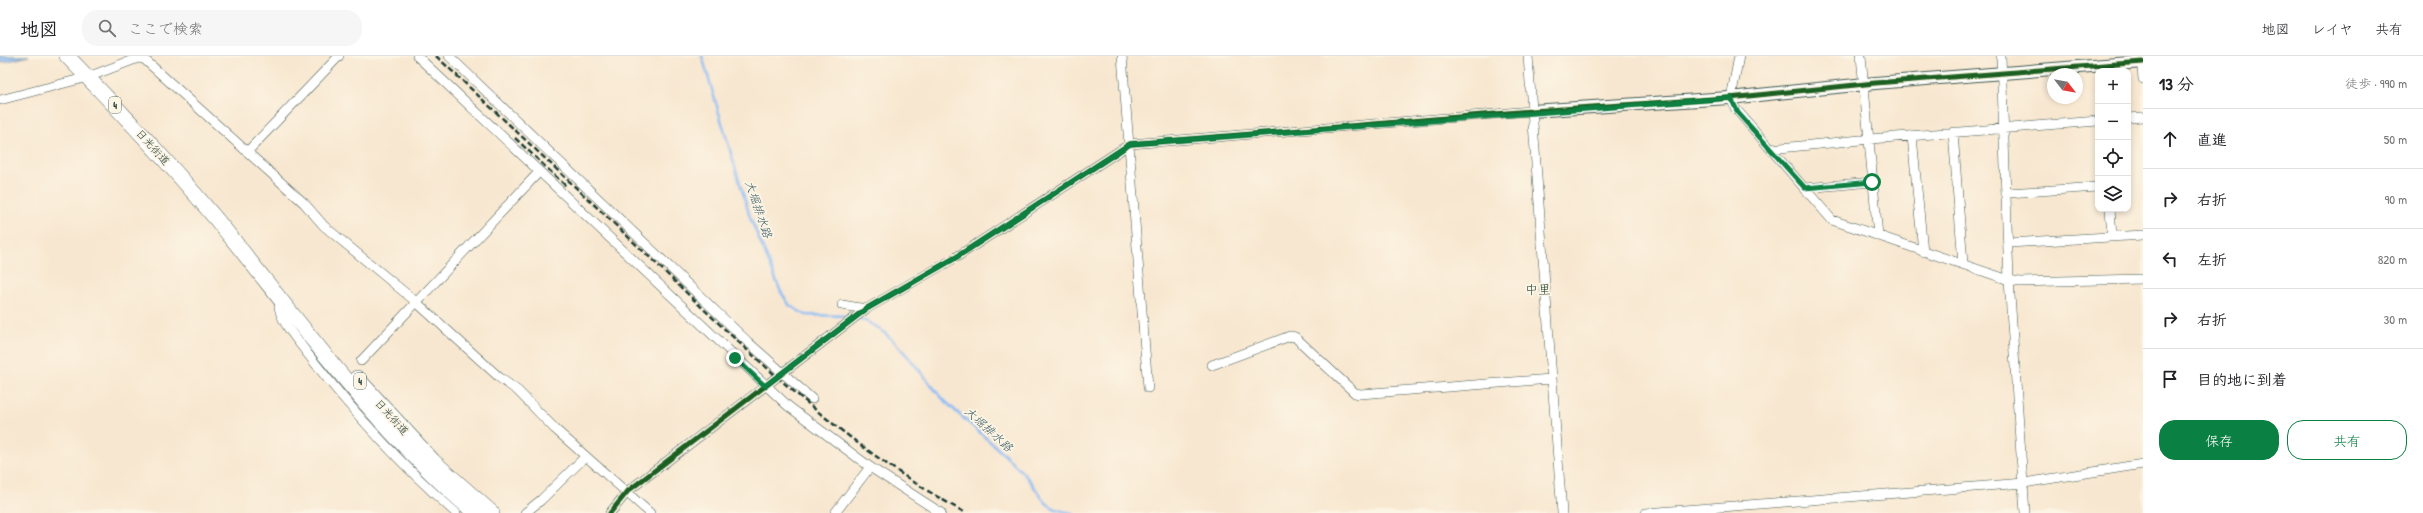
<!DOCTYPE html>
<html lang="ja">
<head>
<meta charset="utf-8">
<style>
	:root { --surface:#fff; --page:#f6f6f6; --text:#202124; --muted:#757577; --line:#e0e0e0; --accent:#0b8043 }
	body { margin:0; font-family:"Patrick Hand","Klee One",sans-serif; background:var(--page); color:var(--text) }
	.controls { position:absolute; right:12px; top:12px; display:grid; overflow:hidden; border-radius:8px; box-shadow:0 2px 6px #0003 }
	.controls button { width:36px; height:36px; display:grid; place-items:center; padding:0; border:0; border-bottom:1px solid var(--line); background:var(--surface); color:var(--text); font:20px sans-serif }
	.compass { position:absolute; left:2047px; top:12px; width:36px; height:36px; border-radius:50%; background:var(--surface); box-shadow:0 2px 6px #0003; rotate:121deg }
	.stop { position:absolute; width:12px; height:12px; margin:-9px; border:3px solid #0b8043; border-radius:50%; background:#fff }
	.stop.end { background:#0b8043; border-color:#fff; box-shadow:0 1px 4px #0008 }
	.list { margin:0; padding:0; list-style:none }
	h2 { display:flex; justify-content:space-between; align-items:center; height:52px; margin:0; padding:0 16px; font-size:17px }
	h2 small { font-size:13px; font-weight:400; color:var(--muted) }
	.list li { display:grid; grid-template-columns:26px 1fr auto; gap:12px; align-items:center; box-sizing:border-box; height:60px; padding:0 16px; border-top:1px solid var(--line) }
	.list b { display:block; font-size:15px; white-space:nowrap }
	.list em { font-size:13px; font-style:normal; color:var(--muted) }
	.actions { display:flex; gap:8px; padding:12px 16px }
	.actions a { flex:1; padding:9px 0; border:1px solid var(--accent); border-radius:16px; text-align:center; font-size:14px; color:var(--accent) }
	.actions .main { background:var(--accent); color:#fff }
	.icon { flex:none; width:22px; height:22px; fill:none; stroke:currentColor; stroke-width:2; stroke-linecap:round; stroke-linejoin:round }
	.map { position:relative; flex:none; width:2143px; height:457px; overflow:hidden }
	header { display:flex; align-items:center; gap:24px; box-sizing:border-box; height:56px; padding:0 20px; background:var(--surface); border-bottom:1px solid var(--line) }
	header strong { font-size:19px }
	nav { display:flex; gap:22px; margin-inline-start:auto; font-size:14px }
	.search { width:280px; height:36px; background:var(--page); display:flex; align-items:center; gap:10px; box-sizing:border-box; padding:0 14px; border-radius:16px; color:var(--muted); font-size:15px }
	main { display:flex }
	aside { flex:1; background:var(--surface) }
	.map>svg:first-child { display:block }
</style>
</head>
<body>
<header>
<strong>地図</strong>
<div class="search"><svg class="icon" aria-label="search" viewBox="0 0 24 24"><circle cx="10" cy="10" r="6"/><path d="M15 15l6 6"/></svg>ここで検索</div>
<nav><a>地図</a><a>レイヤ</a><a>共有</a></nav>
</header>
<main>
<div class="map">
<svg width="2143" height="457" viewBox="0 0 2143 457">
	<rect width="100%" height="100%" fill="#fcf5e5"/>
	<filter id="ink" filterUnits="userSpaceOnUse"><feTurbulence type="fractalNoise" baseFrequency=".025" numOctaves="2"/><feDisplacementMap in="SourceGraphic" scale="8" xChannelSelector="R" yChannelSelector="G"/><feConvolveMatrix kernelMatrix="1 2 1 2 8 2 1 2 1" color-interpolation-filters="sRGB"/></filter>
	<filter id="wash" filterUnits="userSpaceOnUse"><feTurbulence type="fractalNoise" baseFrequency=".012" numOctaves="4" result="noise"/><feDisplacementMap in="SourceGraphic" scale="16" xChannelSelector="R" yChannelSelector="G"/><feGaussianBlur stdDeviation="0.9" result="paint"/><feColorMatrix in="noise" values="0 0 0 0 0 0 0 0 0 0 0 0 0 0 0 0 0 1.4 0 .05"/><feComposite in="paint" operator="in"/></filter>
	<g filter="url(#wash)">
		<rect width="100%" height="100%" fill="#f8e7d0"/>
		<path fill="#88bbf6" stroke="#547c95" d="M0,0H29L0,7Z"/>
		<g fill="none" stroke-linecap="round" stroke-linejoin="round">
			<path stroke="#88bbf6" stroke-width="2.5" d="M702,0L750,161L781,236L790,250L806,259L849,260
				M860,263C894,273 922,322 947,347C971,370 998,391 1021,415C1043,436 1038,453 1073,457"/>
		</g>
	</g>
	<g filter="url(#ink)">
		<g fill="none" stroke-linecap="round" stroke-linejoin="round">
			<defs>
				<path id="minor" d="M417,0L788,350L870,411L941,457
					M449,0L748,286L812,343
					M1122,0L1148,332
					M1528,0L1562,457
					M1739,0L1731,42L1735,52L1832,164L2009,224L2020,226L2143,223
					M1861,0L1878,180
					M2001,0L2009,224L2025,457
					M2141,0L2143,23
					M0,44L88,21L138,2L144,3L304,147L324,170L415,245L500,322L518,335L555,373L650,457
					M2128,62L2143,61
					M1953,76L1963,208
					M1912,80L1923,196
					M1771,93L1870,83L2098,65
					M248,95L339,0
					M1805,132L1872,126
					M2007,137L2098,131
					M2110,153L2112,181
					M2008,187L2143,179
					M281,244L279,251C282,268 297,283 307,297C352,355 401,409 456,457
					M842,249L866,253
					M361,305L539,116
					M1212,309L1290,280L1295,281L1355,337L1360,338L1551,323
					M525,457L541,444L585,401
					M610,457L628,435L866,253L955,202L1130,88L1532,55
					M835,457L870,411
					M1646,457L2024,427L2143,408"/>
				<path id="tertiary" d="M1532,55L1729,42L1875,27L2143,6"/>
				<path id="trunk" d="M67,0C125,60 182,120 234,185C310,280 382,378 475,457
					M357,322L433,405L492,457"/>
			</defs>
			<use href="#minor" stroke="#40564b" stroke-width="10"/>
			<use href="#tertiary" stroke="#40564b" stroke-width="14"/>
			<use href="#trunk" stroke="#40564b" stroke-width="16"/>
			<use href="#minor" stroke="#fff" stroke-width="9"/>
			<use href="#tertiary" stroke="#fff" stroke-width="12"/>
			<use href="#trunk" stroke="#fff" stroke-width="15"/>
			<path stroke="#1f3d34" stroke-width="2.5" stroke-dasharray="6 3" stroke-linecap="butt" d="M436,0C512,71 587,142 662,213C756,304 850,394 966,457
				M515,82L567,131"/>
			<defs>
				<path id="cycleway" d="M610,457L628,435L866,253L955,202L1130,88L1532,55L1729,42L1875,27L2143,6"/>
			</defs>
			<use href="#cycleway" stroke="#fcf5e5" stroke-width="8"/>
			<use href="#cycleway" stroke="#1b5e20" stroke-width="5"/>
		</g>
	</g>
	<g fill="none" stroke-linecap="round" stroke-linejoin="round" filter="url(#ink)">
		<path stroke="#0b8043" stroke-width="5" d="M735,302L765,330L866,253L955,202L1130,88L1731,42L1738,57L1805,132L1872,126"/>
	</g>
	<g text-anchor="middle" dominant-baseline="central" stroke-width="3.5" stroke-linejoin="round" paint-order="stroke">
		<g fill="#fcf5e5" stroke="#617469" stroke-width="1">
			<rect x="109" y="41" width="12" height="16" rx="3"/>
			<rect x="354" y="317" width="12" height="16" rx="3"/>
		</g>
		<g font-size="10" font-weight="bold" fill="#1f3d34">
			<text x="115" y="49">4</text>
			<text x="360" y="325">4</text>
		</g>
		<g font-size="11" fill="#1f3d34" stroke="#fcf5e5">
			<text transform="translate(153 91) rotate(48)">日光街道</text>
			<text transform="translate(392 361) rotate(48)">日光街道</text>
		</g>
		<g font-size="12" font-style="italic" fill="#395c64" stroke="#fcf5e5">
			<text transform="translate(759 153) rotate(71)">大堀排水路</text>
			<text transform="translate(989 373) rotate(42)">大堀排水路</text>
		</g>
		<g font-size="13" fill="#1f3d34" stroke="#fcf5e5">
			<text x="1538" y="233">中里</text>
		</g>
	</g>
</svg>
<div class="controls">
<button>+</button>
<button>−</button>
<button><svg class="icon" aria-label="locate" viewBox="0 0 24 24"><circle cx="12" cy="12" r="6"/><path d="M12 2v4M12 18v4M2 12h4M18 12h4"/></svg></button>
<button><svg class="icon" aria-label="layers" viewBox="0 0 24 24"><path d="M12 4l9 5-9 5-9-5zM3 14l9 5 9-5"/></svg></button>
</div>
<svg class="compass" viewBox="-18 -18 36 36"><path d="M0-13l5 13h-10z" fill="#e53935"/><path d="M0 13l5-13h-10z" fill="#757577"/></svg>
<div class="stop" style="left:1872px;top:126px"></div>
<div class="stop end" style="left:735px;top:302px"></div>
</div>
<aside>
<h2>13 分<small>徒歩 · 990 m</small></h2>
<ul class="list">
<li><svg class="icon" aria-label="ahead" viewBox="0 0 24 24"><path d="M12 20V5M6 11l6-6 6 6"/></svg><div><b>直進</b></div><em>50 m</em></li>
<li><svg class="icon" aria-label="right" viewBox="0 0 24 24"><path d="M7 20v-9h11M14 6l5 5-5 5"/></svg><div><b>右折</b></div><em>90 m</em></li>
<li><svg class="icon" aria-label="left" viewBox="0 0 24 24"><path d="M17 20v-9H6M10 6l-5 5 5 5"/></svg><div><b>左折</b></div><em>820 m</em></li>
<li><svg class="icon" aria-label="right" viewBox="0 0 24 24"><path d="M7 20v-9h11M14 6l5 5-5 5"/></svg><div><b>右折</b></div><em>30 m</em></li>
<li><svg class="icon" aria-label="arrive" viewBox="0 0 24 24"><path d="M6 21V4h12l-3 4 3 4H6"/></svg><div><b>目的地に到着</b></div></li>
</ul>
<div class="actions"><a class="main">保存</a><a>共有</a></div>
</aside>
</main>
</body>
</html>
